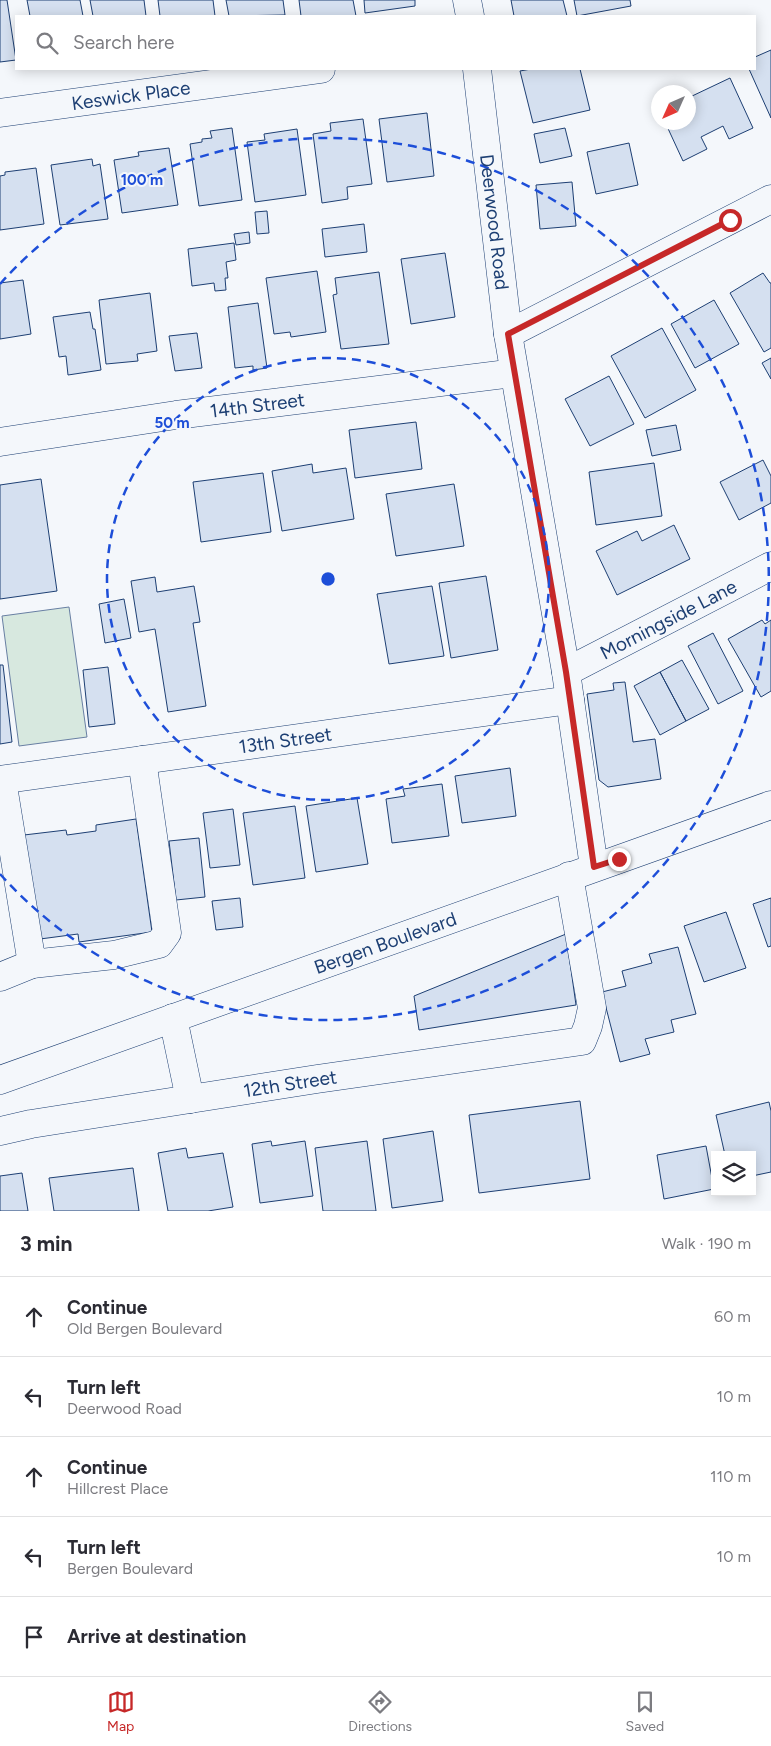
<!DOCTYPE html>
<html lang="en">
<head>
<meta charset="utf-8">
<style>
	:root { --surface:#fff; --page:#f2f2f3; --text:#2b2b33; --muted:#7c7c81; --line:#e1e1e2; --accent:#c62828 }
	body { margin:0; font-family:Figtree,sans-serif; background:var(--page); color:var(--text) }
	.controls { position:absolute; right:15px; bottom:15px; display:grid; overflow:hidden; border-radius:0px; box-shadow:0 2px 12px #0003 }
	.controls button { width:45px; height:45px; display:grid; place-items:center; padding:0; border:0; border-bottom:1px solid var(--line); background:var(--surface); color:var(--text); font:25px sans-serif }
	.compass { position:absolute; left:651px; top:85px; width:45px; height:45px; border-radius:50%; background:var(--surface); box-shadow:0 2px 12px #0003; rotate:225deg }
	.stop { position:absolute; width:15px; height:15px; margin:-11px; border:4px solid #c62828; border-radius:50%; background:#fff }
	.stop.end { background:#c62828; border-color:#fff; box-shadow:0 1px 5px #0008 }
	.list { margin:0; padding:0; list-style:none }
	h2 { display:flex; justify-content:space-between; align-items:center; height:65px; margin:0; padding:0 20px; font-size:21px }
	h2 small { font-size:16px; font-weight:400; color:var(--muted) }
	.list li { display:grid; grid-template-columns:32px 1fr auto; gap:15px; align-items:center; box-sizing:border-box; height:80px; padding:0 20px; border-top:1px solid var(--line) }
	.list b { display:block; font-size:19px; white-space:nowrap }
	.list p { margin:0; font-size:16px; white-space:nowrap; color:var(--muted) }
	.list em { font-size:16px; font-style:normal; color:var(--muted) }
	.icon { flex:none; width:28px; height:28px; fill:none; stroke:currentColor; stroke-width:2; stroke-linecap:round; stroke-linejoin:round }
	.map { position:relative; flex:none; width:771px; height:1211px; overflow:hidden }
	.search { position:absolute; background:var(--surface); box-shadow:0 2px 12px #0003; left:15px; right:15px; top:15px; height:55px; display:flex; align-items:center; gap:12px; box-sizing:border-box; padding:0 18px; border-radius:0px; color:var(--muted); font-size:19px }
	.sheet { height:465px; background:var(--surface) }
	nav { display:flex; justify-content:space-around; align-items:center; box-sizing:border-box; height:70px; border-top:1px solid var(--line); background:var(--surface); font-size:14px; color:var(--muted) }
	nav a { display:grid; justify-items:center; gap:2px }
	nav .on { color:var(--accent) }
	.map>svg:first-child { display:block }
</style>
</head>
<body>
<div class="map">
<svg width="771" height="1211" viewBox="0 0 771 1211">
	<rect width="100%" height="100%" fill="#f4f7fb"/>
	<path fill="#d7e8df" stroke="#687fa3" d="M69,607L87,737L19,746L2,616Z"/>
	<path fill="#d5e0f0" stroke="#1d3f73" d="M0,0H7L16,60L0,62Z
		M27,0H80L83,16H30Z
		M90,0H144L146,16H93Z
		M158,0H213L215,16H160Z
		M226,0H283L285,15L229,16Z
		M299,0H353L356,16H301Z
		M364,0H415V6L365,13Z
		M511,0H563L567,16H514Z
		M574,0H630L631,6L577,16Z
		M771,50V118L749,69H755V57Z
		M531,69H580L590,110L533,123L520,71Z
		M730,78L753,128L729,139L723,126L701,137L707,149L683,161L665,122H688V101L691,99L690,97Z
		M427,113L434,176L387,182L379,119Z
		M363,119L372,184L347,187L348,199L322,203L313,134L331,131L330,123Z
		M232,128L242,200L199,206L190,144L202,142V139L212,138L210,131Z
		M565,128L572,156L540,163L534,134Z
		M297,129L306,195L255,202L247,142L265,140L264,134Z
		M629,143L638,185L596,194L587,152Z
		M169,148L178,205L122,213L114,160L139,156L138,152Z
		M92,159L93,166L100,164L108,219L60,225L51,165Z
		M36,168L44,224L0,230V176L5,175V172Z
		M572,182L576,226L540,229L536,185Z
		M267,211L269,233L257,234L255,212Z
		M364,224L367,252L325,257L322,229Z
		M249,232L250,243L236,245L234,234Z
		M234,243L236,260L226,262L228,278H225L226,290L215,291L214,283L192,286L188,249Z
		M445,253L455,317L411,324L401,259Z
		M317,271L326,332L291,337L290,332L274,334L266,278Z
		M379,272L389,344L341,349L333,295L337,294L335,278Z
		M763,273L770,283H771V348L764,352L730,293Z
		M23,280L31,334L0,339V283Z
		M150,293L157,351L137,354L138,361L106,364L99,300Z
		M714,300L739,344L695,368L671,324Z
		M258,303L267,368L253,370V366L235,368L228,307Z
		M90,312L93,329H95L101,370L68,375L66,356L59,357L53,317Z
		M662,328L696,390L645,418L611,356Z
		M197,333L202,368L175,371L169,336Z
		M771,358V379L762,363Z
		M609,376L634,424L590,446L565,399Z
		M416,422L422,469L355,478L349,430Z
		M676,425L681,450L652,456L646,430Z
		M763,460L771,476V503L739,520L720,482Z
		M654,463L662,516L596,525L589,472Z
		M312,464L313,473L346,468L354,519L282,531L272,471Z
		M263,473L271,532L201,542L193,482Z
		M41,479L57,591L0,599V485Z
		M454,484L464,546L396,556L386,494Z
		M674,525L690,559L617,595L596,551L637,531L642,541Z
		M486,576L498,650L451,658L439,583Z
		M155,577L157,592L194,586L200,622L193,623L206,706L168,712L155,629L139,632L131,581Z
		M432,586L444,656L389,664L377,594Z
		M124,599L131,638L105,643L99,604Z
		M762,620L765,624L771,620V691L761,697L728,639Z
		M713,633L743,691L718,704L688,646Z
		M682,660L709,709L686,721L660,672Z
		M0,665H3L12,742L0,744Z
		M108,667L115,724L89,727L83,670Z
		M660,672L686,721L660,735L634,686Z
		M625,682L633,742L655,739L661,779L608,787L599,780L587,694L614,690L613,683Z
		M510,768L516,816L462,823L455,776Z
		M442,784L449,836L392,843L386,799L405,796L403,789Z
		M357,798L368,864L316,872L306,806Z
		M295,806L305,878L253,885L243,813Z
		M233,809L240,865L210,868L203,813Z
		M136,819L152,932L79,942L78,934L40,939L24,835L66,830L67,835L96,831V825Z
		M199,838L205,897L176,900L169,841Z
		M240,898L243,927L216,930L212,901Z
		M771,898V946L768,947L753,904Z
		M726,912L746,968L704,982L684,926Z
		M566,934L576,1005L419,1030L414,996Z
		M678,947L696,1014L671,1020L674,1032L645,1039L650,1054L620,1062L602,992L626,986L622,971L652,963L649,954Z
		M580,1101L590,1179L479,1193L469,1115Z
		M769,1102L771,1111V1172L752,1176V1155H725L716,1115Z
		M433,1131L443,1201L392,1208L383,1139Z
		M271,1141L272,1146L305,1141L313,1196L260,1203L252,1144Z
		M367,1141L376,1211H323L315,1148Z
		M706,1146L714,1189L664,1199L657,1155Z
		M186,1148L188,1158L223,1153L233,1207L208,1211H168L158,1153Z
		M133,1168L139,1211H54L49,1178Z
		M22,1173L28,1211H0V1176Z"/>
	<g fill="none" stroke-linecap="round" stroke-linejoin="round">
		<defs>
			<g id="minor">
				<path d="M467,0L470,16"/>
				<path id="s1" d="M477,69L508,334L566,672L594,867"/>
				<path id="s2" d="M0,113L321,69"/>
				<path d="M508,334L771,199"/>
				<path id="s3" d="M0,442L176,415L514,373"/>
				<path id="s4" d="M566,672L771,566"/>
				<path id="s5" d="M0,780L570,700"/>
				<path d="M2,780L32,964L114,955L159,944L167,933L142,760"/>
				<path d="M0,977L32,964"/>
				<path id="s6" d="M0,1131L31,1124L317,1079L582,1041L588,1026L592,1008L569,876"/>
			</g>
			<g id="major">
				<path d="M173,1018L190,1099"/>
				<path id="s7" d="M0,1080L771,805"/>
			</g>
		</defs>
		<use href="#minor" stroke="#1d3f73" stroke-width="29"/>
		<use href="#major" stroke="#1d3f73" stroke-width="29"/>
		<use href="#minor" stroke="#f4f7fb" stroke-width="28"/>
		<use href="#major" stroke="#f4f7fb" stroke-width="28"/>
	</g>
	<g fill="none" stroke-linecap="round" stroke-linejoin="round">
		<path stroke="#c62828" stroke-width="6" d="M619,859L594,867L566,672L508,334L730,220"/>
	</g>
	<g fill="none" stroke="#1d4ed8" stroke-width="2.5" stroke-dasharray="9 6">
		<circle cx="328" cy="579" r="221"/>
		<path d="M0 284A441 441 0 1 1 0 874"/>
	</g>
	<g text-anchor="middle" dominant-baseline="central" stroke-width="4" stroke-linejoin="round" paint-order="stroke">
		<g font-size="19" fill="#1d3f73" stroke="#f4f7fb">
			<text stroke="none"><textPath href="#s2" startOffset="132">Keswick Place</textPath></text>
			<text stroke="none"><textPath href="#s1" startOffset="154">Deerwood Road</textPath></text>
			<text stroke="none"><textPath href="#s3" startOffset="260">14th Street</textPath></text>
			<text stroke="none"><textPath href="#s4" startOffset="115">Morningside Lane</textPath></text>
			<text stroke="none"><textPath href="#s5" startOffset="288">13th Street</textPath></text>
			<text stroke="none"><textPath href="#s7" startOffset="409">Bergen Boulevard</textPath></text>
			<text stroke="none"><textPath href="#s6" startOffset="294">12th Street</textPath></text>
		</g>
	</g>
	<circle cx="328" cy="579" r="8" fill="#1d4ed8" stroke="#f4f7fb" stroke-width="2.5"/>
	<g font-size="15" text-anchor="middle" font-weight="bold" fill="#1d4ed8" stroke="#f4f7fb" stroke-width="4" stroke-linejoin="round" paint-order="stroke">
		<text x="142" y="185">100 m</text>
		<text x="172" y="428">50 m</text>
	</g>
</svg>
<div class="controls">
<button><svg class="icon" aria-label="layers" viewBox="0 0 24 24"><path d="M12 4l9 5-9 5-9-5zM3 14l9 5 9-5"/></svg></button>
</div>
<svg class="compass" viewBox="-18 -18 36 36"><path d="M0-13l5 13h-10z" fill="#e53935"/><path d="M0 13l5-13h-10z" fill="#7c7c81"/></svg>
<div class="stop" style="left:730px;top:220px"></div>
<div class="stop end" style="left:619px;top:859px"></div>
<div class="search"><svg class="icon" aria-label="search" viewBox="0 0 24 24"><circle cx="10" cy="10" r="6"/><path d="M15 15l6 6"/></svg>Search here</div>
</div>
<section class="sheet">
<h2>3 min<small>Walk · 190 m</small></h2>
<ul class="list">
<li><svg class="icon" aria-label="ahead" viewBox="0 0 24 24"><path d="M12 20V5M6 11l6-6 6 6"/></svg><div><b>Continue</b><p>Old Bergen Boulevard</p></div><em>60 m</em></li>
<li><svg class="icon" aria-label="left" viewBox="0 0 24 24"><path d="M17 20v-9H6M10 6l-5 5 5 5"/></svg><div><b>Turn left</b><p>Deerwood Road</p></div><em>10 m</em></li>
<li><svg class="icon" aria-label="ahead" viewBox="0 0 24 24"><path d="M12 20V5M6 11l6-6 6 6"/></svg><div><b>Continue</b><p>Hillcrest Place</p></div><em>110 m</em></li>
<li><svg class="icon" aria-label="left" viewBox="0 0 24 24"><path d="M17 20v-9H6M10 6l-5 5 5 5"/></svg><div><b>Turn left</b><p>Bergen Boulevard</p></div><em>10 m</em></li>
<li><svg class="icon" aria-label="arrive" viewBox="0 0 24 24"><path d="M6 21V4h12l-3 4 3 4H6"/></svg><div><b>Arrive at destination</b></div></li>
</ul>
</section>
<nav>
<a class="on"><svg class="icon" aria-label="map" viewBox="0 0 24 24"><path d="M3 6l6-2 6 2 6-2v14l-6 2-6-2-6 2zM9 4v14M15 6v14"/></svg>Map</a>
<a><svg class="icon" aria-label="directions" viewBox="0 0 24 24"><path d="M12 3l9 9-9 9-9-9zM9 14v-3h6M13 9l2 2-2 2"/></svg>Directions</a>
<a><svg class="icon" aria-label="saved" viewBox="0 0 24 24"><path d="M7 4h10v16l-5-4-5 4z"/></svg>Saved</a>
</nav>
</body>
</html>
